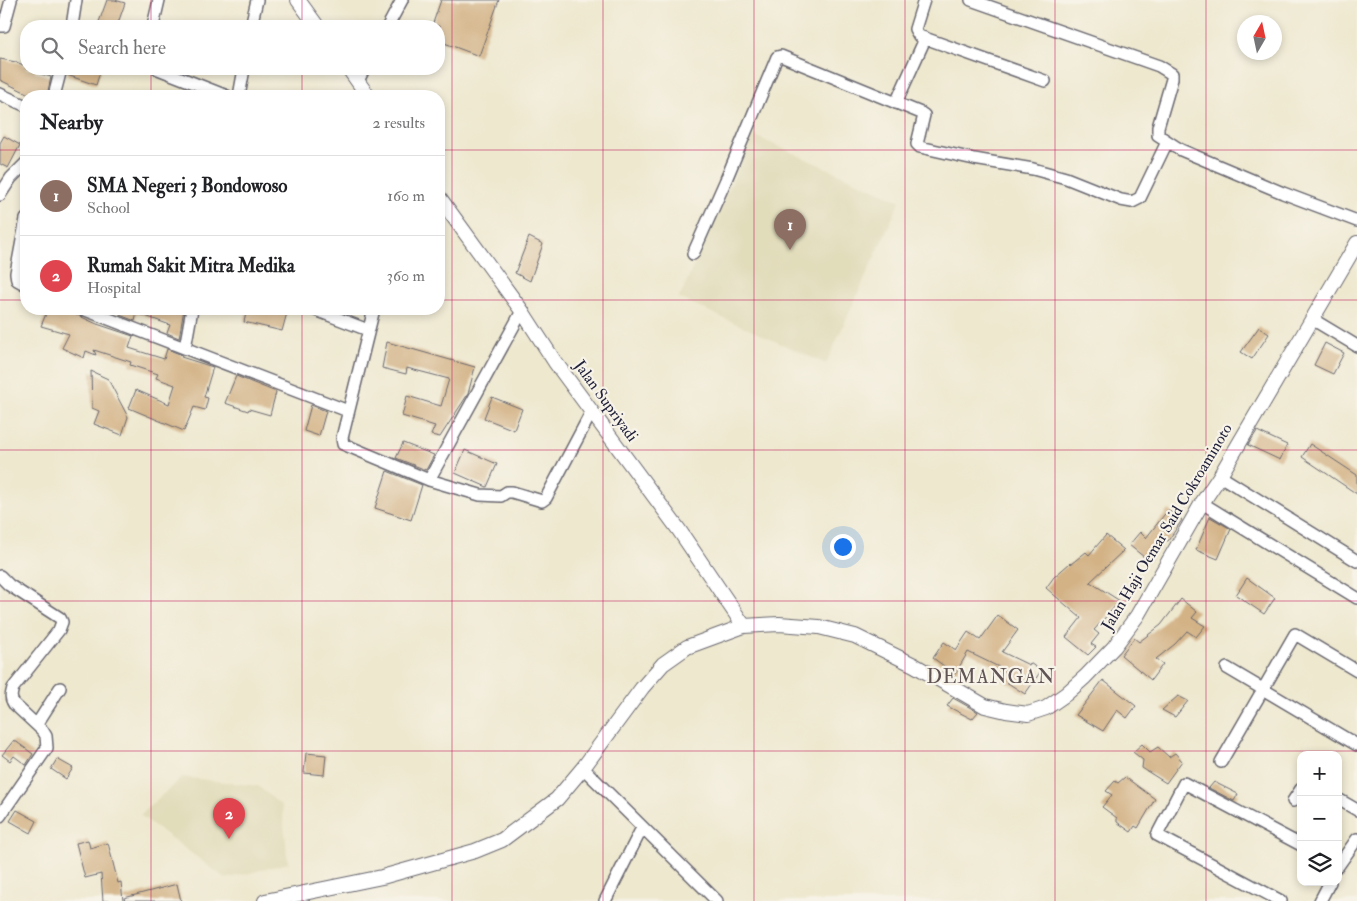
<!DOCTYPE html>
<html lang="en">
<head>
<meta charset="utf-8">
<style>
	:root { --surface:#fff; --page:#f2f2f2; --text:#202124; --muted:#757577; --line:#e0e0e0; --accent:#1f6fb2 }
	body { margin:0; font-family:"IM FELL Double Pica",serif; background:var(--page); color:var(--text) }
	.controls { position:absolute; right:15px; bottom:15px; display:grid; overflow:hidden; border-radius:10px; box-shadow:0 2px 8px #0003 }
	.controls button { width:45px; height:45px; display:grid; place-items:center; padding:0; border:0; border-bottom:1px solid var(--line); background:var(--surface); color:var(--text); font:25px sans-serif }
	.compass { position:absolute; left:1237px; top:15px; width:45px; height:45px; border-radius:50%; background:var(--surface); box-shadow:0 2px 8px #0003; rotate:9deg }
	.you { position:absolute; left:842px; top:546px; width:18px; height:18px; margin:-12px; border:4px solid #fff; border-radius:50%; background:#1a73e8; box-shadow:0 0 0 8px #1a73e833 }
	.badge { display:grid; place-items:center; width:32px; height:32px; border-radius:50%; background:var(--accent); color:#fff; font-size:16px; font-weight:700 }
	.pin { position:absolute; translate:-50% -41px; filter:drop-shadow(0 1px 2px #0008) }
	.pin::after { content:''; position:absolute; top:26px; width:18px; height:15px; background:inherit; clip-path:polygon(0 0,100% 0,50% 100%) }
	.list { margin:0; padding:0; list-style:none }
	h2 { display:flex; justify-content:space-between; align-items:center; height:65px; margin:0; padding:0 20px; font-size:21px }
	h2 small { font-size:16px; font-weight:400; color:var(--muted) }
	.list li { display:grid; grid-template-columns:32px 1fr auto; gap:15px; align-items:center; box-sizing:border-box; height:80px; padding:0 20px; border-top:1px solid var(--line) }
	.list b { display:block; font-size:19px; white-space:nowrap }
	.list p { margin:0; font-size:16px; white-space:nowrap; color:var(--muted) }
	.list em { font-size:16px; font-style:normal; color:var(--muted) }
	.icon { flex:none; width:28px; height:28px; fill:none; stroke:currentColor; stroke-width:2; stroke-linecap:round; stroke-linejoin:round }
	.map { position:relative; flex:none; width:1357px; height:901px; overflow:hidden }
	.search { position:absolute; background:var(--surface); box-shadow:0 2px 8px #0003; left:20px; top:20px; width:425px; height:55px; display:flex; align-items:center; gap:12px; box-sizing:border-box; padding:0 18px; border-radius:20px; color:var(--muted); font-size:19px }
	.panel { position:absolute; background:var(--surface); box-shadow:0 2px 8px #0003; left:20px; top:90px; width:425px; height:225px; border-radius:20px }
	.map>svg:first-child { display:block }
</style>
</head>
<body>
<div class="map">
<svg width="1357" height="901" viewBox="0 0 1357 901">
	<rect width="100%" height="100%" fill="#f7f3e8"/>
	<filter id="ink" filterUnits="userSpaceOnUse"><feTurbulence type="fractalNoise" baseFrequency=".02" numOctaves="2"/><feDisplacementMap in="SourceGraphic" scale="10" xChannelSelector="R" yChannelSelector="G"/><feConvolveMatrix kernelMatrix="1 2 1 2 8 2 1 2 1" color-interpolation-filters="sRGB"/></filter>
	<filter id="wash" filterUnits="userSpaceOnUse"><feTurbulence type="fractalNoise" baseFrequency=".0096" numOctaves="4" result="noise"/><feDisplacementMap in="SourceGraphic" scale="20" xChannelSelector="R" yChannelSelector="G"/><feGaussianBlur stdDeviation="1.12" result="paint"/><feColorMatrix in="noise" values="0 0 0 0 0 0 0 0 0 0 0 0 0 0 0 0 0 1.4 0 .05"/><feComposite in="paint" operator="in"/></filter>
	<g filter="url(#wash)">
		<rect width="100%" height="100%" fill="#eee8cf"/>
		<path fill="#e1dcba" d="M753,135L900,201L826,364L679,298Z
			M182,777L258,786L282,806L288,863L226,879L140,815Z"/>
		<g id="blocks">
			<path fill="#d3b286" d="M107,0H115L125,3L117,26H110L99,22Z
				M441,0H499L479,56L439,41V26H432Z
				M0,59L16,62L26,66V69H32L36,70L35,72L51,77L47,96H33L0,80Z
				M68,69H101L96,85L67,75Z
				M4,136L20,145L8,168L0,164V143Z
				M529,237L543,244L530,281L515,273Z
				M48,309H64L97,324L133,336L129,348L164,359L167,349L182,355L181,357L213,367L204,397L208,398L205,410L194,407L184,431L129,408L136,390L169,404L175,385L156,378L158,374L130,365L131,362L94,350L96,355L86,351L84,358L62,348L69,334L41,326Z
				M121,309H184L179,338L167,333L170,325L137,313L135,321L120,315Z
				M247,309H288L282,331L244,322Z
				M1259,327L1269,334L1252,359L1241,352Z
				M387,342L475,367L468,394L440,437L431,435L435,426L402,416L407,396L441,406L449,379L407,368L406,374L382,368Z
				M1325,343L1344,353L1333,374L1314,365Z
				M91,371L108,379L128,417L122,435L94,424L99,411L92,408Z
				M236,376L276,392L270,415L249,409L248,411L225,403Z
				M492,397L522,409L514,430L484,418Z
				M311,405L326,411L319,436L304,431Z
				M1257,431L1287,445L1280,460L1248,445Z
				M403,443L434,455L426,470L396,458Z
				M1310,444L1357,475V494L1302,457Z
				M465,450L497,464L487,487L455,473Z
				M387,471L422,485L411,520L375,508Z
				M1168,510L1182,520L1168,541L1166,540L1149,561L1129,545L1140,532L1146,538Z
				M1210,517L1231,529L1218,559L1196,550Z
				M1106,535L1124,550L1090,582L1120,601L1094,630L1099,634L1091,644L1096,647L1088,655L1066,637L1081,618L1046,588L1054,577L1070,563L1071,564L1086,552L1089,555Z
				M1247,578L1275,598L1264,614L1236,595Z
				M1181,599L1197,612L1192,618L1205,626L1196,637L1187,631L1175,644L1156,659L1163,664L1151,680L1121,655L1134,638L1139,642L1161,625Z
				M998,615L1018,630L1002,652L1029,665L1030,663L1041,671L1025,694L1000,678L1005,670L968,652L955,674L933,658L944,642L956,650L968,632L980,640Z
				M1103,680L1136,706L1127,718L1117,710L1103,731L1076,715Z
				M1178,696L1188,701L1175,717L1162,710Z
				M953,698L978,712L972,719L947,706Z
				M14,740L33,754L26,765L14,756L10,761L2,755Z
				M1142,744L1150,752L1158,747L1169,757L1175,753L1182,761L1166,783L1142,768L1143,760L1133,752Z
				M306,753L326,755L324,775L304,773Z
				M57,759L73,768L66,779L51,769Z
				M1125,777L1155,799L1138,828L1135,826L1131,832L1117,822V818L1102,807L1112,795L1106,791L1115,781L1118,783Z
				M1214,782L1238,794L1234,801L1209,788Z
				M17,810L37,821L31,833L10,821Z
				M88,840L90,848L108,843L118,883L121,882L123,901H103L101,874L85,878L76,843Z
				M177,884L181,901H125L124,898Z"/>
		</g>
	</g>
	<g filter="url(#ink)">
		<use href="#blocks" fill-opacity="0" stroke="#69676f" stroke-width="1"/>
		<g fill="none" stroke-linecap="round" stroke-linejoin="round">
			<defs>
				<path id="minor" d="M924,0L915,29L919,36L1045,81
					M971,0L1159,66L1172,74V79L1158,127V135L1181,150L1283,193L1357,221
					M0,26H4L11,0
					M72,26L76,0
					M153,26L159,0
					M251,26L257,0
					M388,26L402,0
					M158,69L227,96
					M358,81L364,69
					M0,94L26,106
					M54,96L61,69
					M239,96L244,69
					M896,103L925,39
					M0,195L11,178L26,163
					M26,219L16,273L17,280L26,285
					M693,254L725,182L777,57L781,56L921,113L924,115L917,144L920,147L974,159L1033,169L1066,178L1121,200L1132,202L1140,198L1167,142
					M83,309L348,411
					M313,309L368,330
					M374,309L342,438L343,444L429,480L480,495L501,496L507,492H512L542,501L546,498L592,411
					M1312,319L1357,346
					M185,348L192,309
					M1220,476L1357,561
					M429,480L522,311
					M1202,503L1357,598
					M0,576L9,585L60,618L62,622L59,630L13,688C11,695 10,698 14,704L43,731L46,736L47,748L0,816
					M1227,668L1357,745
					M37,724L60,688
					M1221,762L1295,634L1357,671
					M583,768L717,901
					M1338,799L1357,810
					M1293,801L1301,789
					M1338,866L1357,839
					M605,901L642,828
					M1281,901L1157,835L1184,783L1301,845
					M1320,901L1330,882"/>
				<path id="tertiary" d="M298,0L317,26
					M349,69L368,96
					M439,197L522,311L555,362L679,530L744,626
					M265,901L382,877L475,851L502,840L557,799L583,768L642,688L663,664L687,647L744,626L779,624L819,627L855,636L914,665L985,706L1006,711L1028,714L1046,708L1066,694L1085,677L1114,647L1137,616L1202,503L1220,476L1357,243"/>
			</defs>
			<use href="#minor" stroke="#69676f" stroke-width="14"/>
			<use href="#tertiary" stroke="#69676f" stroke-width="16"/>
			<use href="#minor" stroke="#fff" stroke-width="11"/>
			<use href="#tertiary" stroke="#fff" stroke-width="14"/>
		</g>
	</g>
	<path fill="none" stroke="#c2185b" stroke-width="1" stroke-opacity="0.55" d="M151,0V26M302,0V26M452,0V901M603,0V901M754,0V901M905,0V901M1055,0V901M1206,0V901M151,69V96M302,69V96M0,150H26M439,150H1357M0,300H26M439,300H1357M151,309V901M302,309V901M0,450H1357M0,601H1357M0,751H1357"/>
	<g text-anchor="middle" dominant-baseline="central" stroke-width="4.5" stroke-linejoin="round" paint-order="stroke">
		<g font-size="16" fill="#22223b" stroke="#f7f3e8">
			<text transform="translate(606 401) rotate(54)">Jalan Supriyadi</text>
			<text transform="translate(1167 527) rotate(-59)">Jalan Haji Oemar Said Cokroaminoto</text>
		</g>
		<g font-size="19" letter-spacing="1" fill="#605455" stroke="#f7f3e8">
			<text x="991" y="677">DEMANGAN</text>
		</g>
	</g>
</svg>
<div class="controls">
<button>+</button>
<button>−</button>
<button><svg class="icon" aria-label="layers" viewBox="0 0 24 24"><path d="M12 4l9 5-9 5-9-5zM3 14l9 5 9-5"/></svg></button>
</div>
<svg class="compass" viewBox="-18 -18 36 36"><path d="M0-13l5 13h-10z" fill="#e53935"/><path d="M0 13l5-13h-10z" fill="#757577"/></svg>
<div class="you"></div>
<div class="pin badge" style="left:790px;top:250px;background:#8d6e63">1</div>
<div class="pin badge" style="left:229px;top:839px;background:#e0444e">2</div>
<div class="search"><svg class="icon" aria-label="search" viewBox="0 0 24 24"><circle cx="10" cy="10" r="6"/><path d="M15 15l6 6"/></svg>Search here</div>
<section class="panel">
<h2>Nearby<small>2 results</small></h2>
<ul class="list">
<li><span class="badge" style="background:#8d6e63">1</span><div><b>SMA Negeri 3 Bondowoso</b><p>School</p></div><em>160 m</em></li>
<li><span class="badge" style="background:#e0444e">2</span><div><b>Rumah Sakit Mitra Medika</b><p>Hospital</p></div><em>360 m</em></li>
</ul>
</section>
</div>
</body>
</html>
